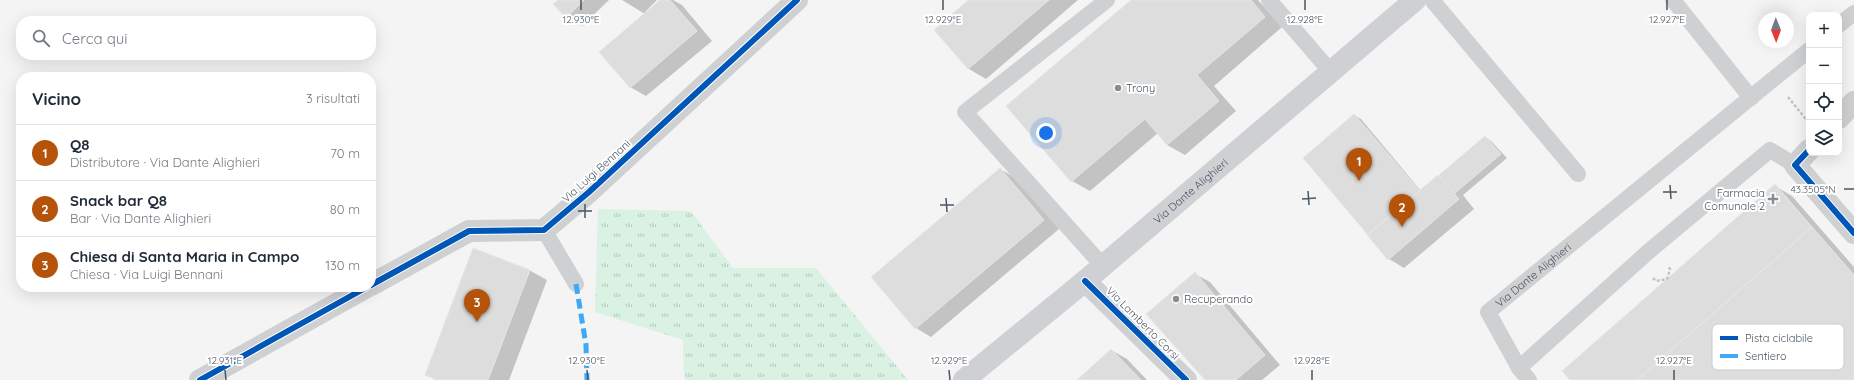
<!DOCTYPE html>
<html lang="it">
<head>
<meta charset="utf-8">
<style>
	:root { --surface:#fff; --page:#f6f6f7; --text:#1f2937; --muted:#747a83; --line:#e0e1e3; --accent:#b45309 }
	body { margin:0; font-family:Quicksand,sans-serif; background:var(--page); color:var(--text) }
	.controls { position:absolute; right:12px; top:12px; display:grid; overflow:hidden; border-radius:8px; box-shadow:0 4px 16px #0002 }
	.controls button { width:36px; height:36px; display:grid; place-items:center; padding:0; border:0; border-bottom:1px solid var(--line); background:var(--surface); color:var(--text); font:20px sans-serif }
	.compass { position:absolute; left:1758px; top:12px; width:36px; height:36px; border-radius:50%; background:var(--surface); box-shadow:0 4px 16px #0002; rotate:179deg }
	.you { position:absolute; left:1046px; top:133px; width:14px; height:14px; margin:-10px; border:3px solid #fff; border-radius:50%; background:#1a73e8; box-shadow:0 0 0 6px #1a73e833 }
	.badge { display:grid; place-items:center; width:26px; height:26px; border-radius:50%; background:var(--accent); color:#fff; font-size:13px; font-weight:700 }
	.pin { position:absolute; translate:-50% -33px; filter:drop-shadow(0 1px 2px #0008) }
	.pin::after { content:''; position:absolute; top:21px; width:14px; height:12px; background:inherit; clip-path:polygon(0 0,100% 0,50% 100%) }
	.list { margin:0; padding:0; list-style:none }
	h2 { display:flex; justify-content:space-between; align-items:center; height:52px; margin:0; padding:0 16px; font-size:17px }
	h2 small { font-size:13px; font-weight:400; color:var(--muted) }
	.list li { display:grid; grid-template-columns:26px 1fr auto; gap:12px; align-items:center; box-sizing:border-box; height:56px; padding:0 16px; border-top:1px solid var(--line) }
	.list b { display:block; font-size:15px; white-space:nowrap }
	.list p { margin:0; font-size:13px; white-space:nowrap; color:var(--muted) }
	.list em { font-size:13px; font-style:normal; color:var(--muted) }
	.icon { flex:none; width:22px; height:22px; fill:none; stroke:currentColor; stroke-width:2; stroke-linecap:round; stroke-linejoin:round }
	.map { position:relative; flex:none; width:1854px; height:380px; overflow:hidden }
	.search { position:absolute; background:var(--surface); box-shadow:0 4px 16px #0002; left:16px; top:16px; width:360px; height:44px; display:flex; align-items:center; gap:10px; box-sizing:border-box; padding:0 14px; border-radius:16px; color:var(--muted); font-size:15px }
	.panel { position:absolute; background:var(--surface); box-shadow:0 4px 16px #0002; left:16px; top:72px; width:360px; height:220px; border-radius:16px }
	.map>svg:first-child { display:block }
</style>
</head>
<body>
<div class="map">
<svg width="1854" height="380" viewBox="0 0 1854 380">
	<defs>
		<pattern id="grass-tufts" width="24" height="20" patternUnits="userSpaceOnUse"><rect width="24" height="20" fill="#d9f2e3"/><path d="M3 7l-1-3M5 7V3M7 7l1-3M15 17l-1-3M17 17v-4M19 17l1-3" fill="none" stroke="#b2c7bb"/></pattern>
	</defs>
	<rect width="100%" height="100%" fill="#f4f4f4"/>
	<path fill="url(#grass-tufts)" d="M598,209L691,211L733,268H816L908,380H684L683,340L595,312Z"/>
	<path fill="#0003" d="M559,0H609L582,26L566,17Z
		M622,0H657L646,11L647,12L661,0H673L682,5L712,41L646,96L630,87L645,14Z
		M970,0H1078L986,79L969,69L935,30Z
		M1133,0H1258L1282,27L1214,86L1236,111L1185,155L1167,145L1158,133L1090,191L1072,181Z
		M1354,115L1361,119L1421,191L1439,176L1443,179L1485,137L1491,141L1507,158L1463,195L1474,209L1404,268L1389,259Z
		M1000,169L1016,178L1059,229L931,337L916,328Z
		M1775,186L1792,196L1854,267V380H1571Z
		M529,270L547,280L509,380H436L426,375Z
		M1195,274L1210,282L1280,365L1262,380H1206Z
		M1111,350L1127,359L1147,380H1079Z"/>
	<path fill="#ddddde" stroke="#e5e6e7" d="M558,0H584L566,18L553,4Z
		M660,0H670L697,31L630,88L599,52Z
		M968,0H1049L968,69L934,30Z
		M1131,0H1251L1265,17L1197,75L1219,101L1167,145L1145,119L1071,182L1006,106Z
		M1354,114L1420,191L1368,235L1303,158Z
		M1485,136L1501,154L1455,193L1439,175Z
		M1000,168L1044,220L915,329L871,277Z
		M1438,175L1459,199L1388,260L1367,235Z
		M1775,184L1812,227L1637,380H1570L1562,371Z
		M1812,227L1854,275V380H1637Z
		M473,248L530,270L488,380H438L425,375Z
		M1195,272L1265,355L1236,380H1205L1146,314Z
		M1111,349L1141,380H1077Z"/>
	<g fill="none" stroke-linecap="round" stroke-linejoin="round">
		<path stroke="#bcc7c4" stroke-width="2.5" stroke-dasharray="3 2" stroke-linecap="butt" d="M1788,97L1809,123
			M1653,278L1656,281L1667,279L1670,269L1668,266"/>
		<g stroke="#ced0d2" stroke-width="16">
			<path d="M1269,0L1331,72"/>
			<path d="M1432,0L1578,174"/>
			<path d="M1673,0L1751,98"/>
			<path d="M1839,25L1854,13"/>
			<path id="s1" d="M1795,165L1770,150L1648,252L1519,368L1488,312L1809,50"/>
			<path d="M544,230L576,284"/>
			<path d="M1102,265L965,112L1107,0"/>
			<path d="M1519,368L1529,380"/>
		</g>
		<path stroke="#ced0d2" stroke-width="22" d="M1839,118L1854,102
			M1809,150L1795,165L1854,233
			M1085,281L1186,380
			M371,285L469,231L544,230L589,192L797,0
			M200,380L367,287"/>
		<path stroke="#ced0d4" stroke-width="22" id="s2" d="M964,380L1085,281L1415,0"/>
		<path stroke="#3fa9f5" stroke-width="5" stroke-dasharray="10 5" stroke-linecap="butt" d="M576,284L586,345L587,380"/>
		<defs>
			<path id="cycleway" d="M1809,150L1795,165L1854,233
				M1085,281L1186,380
				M371,285L469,231L544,230L589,192L797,0
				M200,380L367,287"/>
		</defs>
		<use href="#cycleway" stroke="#fff" stroke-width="8"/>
		<use href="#cycleway" stroke="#0057b8" stroke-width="6"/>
	</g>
	<path fill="none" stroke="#4a5661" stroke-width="1.5" d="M581,0V10M943,0V10M1305,0V10M1667,0V10M1670,185L1671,199M1844,189H1854M1308,191L1309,205M1663,192H1677M946,198L947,212M1302,199L1316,198M585,204V218M940,205H954M578,211H592M225,370L226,380M587,370L588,380M949,370L950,380M1312,370V380M1674,370V380"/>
	<g fill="#868d94" stroke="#fff" stroke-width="1.5">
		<circle cx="1118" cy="88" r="4"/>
		<path d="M1771 193h4v4h4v4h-4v4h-4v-4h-4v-4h4z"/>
		<circle cx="1176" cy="299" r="4"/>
	</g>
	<g text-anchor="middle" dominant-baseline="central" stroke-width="4" stroke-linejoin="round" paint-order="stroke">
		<g font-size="11" fill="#4a5661" stroke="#fff" text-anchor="start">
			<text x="1126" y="88">Trony</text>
			<text x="1765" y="193" text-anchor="end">Farmacia<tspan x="1765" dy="13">Comunale 2</tspan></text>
			<text x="1184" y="299">Recuperando</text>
		</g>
		<g font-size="11" fill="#4a5661" stroke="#fff">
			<text transform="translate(596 171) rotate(-42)">Via Luigi Bennani</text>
			<text stroke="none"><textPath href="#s2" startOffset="295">Via Dante Alighieri</textPath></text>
			<text stroke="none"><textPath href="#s1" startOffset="484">Via Dante Alighieri</textPath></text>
			<text transform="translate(1143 323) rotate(45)">Via Lamberto Corsi</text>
		</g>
	</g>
	<rect x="1712" y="324" width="132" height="46" rx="6" fill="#fff" stroke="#c9ccd0" stroke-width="1"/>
	<rect x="1720" y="336" width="18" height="4" fill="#0057b8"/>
	<rect x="1720" y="354" width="18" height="4" fill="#3fa9f5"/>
	<g font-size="11" fill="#4a5661">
		<text x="1745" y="342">Pista ciclabile</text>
		<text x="1745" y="360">Sentiero</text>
	</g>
	<g font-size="10" text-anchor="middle" fill="#4a5661" stroke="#fff" stroke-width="4" stroke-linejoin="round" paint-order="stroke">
		<text x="581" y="23">12.930°E</text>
		<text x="943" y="23">12.929°E</text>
		<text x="1305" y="23">12.928°E</text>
		<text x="1667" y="23">12.927°E</text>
		<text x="1813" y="193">43.3505°N</text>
		<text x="225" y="364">12.931°E</text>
		<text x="587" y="364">12.930°E</text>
		<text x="949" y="364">12.929°E</text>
		<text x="1312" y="364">12.928°E</text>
		<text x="1674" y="364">12.927°E</text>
	</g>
</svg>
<div class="controls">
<button>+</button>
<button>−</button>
<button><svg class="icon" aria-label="locate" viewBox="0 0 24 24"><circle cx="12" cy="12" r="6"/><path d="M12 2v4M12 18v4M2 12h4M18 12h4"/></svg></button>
<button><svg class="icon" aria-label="layers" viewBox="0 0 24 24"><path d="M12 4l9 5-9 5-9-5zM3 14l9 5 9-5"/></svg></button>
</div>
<svg class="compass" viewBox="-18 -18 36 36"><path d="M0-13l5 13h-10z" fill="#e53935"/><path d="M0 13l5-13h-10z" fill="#747a83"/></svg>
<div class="you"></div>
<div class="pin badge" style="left:1359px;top:181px">1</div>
<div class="pin badge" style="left:1402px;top:227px">2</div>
<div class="pin badge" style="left:477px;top:322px">3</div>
<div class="search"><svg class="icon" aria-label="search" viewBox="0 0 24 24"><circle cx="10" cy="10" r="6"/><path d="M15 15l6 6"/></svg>Cerca qui</div>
<section class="panel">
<h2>Vicino<small>3 risultati</small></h2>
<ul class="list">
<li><span class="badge">1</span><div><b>Q8</b><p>Distributore · Via Dante Alighieri</p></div><em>70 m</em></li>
<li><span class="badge">2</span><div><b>Snack bar Q8</b><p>Bar · Via Dante Alighieri</p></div><em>80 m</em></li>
<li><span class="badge">3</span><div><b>Chiesa di Santa Maria in Campo</b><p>Chiesa · Via Luigi Bennani</p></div><em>130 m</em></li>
</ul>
</section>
</div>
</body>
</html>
